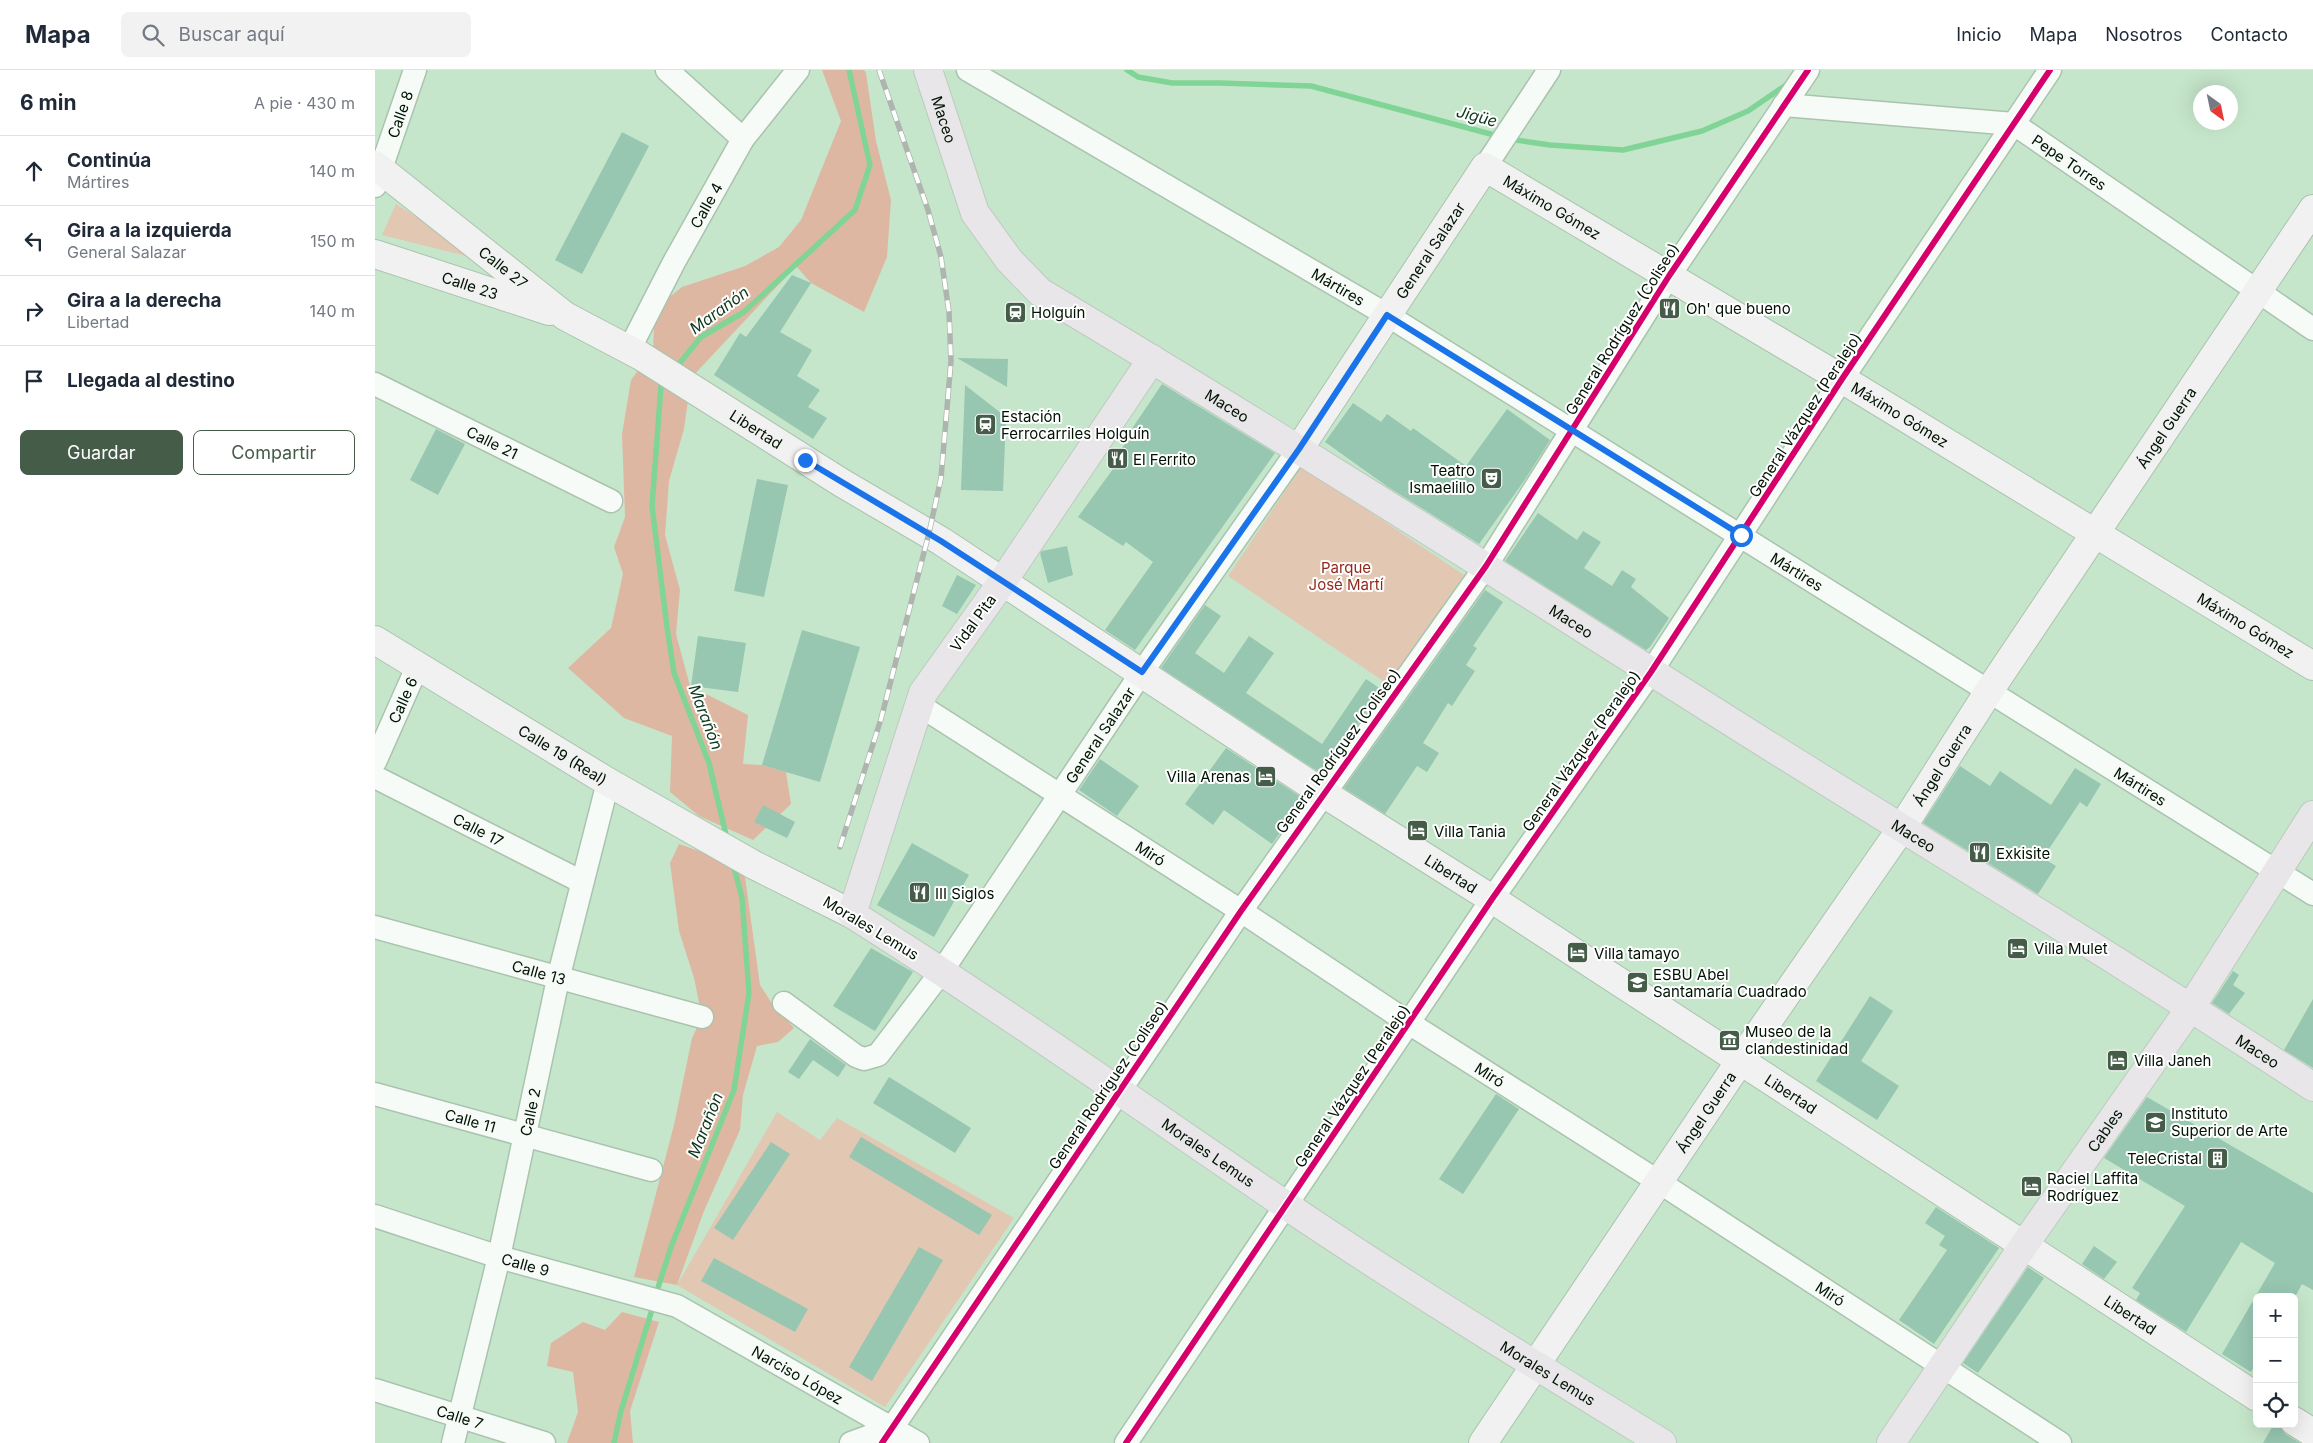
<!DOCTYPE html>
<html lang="es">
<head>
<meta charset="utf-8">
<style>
	:root { --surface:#fff; --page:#f2f2f3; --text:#1f2937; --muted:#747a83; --line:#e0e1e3; --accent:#455c49 }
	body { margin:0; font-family:Inter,sans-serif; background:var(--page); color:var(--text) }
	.controls { position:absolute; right:15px; bottom:15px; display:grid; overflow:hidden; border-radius:8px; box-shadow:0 5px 20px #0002 }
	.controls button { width:45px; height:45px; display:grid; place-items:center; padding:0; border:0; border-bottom:1px solid var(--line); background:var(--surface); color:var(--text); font:25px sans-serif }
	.compass { position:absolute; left:1818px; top:15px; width:45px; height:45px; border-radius:50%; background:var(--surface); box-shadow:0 5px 20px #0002; rotate:147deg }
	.stop { position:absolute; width:15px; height:15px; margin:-11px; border:4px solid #1a73e8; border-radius:50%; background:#fff }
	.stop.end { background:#1a73e8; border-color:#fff; box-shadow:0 1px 5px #0008 }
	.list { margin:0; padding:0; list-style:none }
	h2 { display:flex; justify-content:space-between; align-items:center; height:65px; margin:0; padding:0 20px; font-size:21px }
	h2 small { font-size:16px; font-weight:400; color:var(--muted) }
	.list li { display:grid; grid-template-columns:32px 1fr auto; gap:15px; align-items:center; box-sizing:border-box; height:70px; padding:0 20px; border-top:1px solid var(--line) }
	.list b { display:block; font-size:19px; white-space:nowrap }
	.list p { margin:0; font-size:16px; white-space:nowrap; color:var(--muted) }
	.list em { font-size:16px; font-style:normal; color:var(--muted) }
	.actions { display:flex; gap:10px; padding:15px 20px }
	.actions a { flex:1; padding:11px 0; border:1px solid var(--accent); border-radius:8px; text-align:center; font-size:18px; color:var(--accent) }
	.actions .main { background:var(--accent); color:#fff }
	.icon { flex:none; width:28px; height:28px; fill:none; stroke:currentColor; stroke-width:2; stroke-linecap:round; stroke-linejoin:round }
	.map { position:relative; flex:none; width:1938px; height:1373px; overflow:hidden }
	header { display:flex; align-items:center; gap:30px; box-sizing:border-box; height:70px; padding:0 25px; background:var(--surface); border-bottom:1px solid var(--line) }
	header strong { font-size:24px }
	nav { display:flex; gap:28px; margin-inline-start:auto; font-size:18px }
	.search { width:350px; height:45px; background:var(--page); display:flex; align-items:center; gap:12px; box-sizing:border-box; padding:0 18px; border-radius:8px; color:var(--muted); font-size:19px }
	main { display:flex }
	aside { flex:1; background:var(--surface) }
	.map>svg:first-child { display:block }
</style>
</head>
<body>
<header>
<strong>Mapa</strong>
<div class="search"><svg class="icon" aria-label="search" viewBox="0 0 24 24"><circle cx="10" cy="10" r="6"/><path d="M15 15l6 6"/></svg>Buscar aquí</div>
<nav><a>Inicio</a><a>Mapa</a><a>Nosotros</a><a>Contacto</a></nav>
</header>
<main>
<aside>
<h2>6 min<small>A pie · 430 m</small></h2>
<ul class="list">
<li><svg class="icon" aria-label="ahead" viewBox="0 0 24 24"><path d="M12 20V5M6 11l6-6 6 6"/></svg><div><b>Continúa</b><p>Mártires</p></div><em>140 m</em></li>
<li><svg class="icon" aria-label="left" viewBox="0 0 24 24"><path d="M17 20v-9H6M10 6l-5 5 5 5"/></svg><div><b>Gira a la izquierda</b><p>General Salazar</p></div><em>150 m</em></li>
<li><svg class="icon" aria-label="right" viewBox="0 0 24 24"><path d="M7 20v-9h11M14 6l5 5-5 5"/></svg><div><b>Gira a la derecha</b><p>Libertad</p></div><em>140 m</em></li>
<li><svg class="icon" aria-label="arrive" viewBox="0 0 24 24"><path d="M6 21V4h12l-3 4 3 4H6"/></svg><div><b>Llegada al destino</b></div></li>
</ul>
<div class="actions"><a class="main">Guardar</a><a>Compartir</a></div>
</aside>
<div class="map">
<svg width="1938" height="1373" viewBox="0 0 1938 1373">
	<rect width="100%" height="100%" fill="#c6e6cb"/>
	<path fill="#e2c7b3" d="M21,134L111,191L7,165Z
		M927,396L1089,505L1014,615L853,506Z
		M402,1042L445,1070L462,1048L639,1148L510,1337L302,1215Z"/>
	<path fill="#deb7a2" d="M447,0H489L491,3L501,71L516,130L512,187L489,242L436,213L421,196L316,308L309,359L294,411L290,465L305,520L301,564L315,616L373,645L368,694L387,695L411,702L416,734L378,770L324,746L295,722L297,666L249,648L193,598L236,558L248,504L239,477L250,447L247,364L256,310L278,280L279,258L287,233L307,217L370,196L404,177L426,150L466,51Z
		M304,774L344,788L369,800L385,915L398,935L419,958L403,972L382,976L368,1025L365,1060L329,1141L302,1215L259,1207L299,1055L317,968L327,947L319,908L304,861L295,793Z
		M247,1242L284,1252L255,1341L258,1373H192L203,1342L198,1302L172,1296L176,1273L208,1252L230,1260Z"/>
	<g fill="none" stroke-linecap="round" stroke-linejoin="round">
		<path stroke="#80d496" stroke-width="5.5" d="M752,0L763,7L797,13H845L936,16L1123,66
			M1134,69L1175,75L1248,80L1327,61L1373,41L1414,13
			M299,300L326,267L369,242L480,140L495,95L474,0
			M290,311L286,316L277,436L292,557L299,603L334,693L352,769
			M281,1224L296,1177L359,1020L374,923L367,828L358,793
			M239,1373L246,1341L279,1233"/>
	</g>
	<path fill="#97c6b1" d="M247,62L274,76L207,204L180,190Z
		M417,205L436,213L405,262L437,280L422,306L445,320L433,337L452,348L438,369L339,305L365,263L371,267Z
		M582,288L633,289L632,317Z
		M787,314L900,383L760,580L730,560L778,492L751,472L748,476L703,447L738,399L734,396L752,371L750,369Z
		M590,315L631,347L628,421L586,420Z
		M978,333L1006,352L1012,344L1036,361L1038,358L1091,396L1132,339L1175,370L1149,411L1104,474L1013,417L950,372Z
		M61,359L90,374L63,425L35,410Z
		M382,409L413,415L389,527L359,521Z
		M1163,443L1202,470L1208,461L1226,472L1209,498L1237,516L1247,500L1261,509L1256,517L1294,548L1275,577L1271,580L1130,491Z
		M692,476L698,505L673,513L665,483L667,481Z
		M582,505L601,515L582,544L567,536Z
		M1110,520L1128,532L1098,576L1102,578L1091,595L1100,601L1077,636L1073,633L1048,673L1064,683L1052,702L1042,696L1010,744L969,718Z
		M830,535L846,546L820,583L849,603L874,566L899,583L871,623L947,674L991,609L1007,620L947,704L786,598Z
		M427,560L485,577L445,712L387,695Z
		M323,566L371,573L363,622L316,616Z
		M851,678L929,729L897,774L849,740L838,755L810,734Z
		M725,689L764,716L742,746L704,720Z
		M1585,696L1615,716L1625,701L1676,735L1700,698L1726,714L1712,737L1705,732L1668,788L1681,796L1663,824L1548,753Z
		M388,735L420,752L412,768L379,752Z
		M537,773L594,805L559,867L502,835Z
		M496,878L538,902L500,961L458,936Z
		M1858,901L1864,905L1858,915L1870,923L1854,944L1837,933Z
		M1495,926L1518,941L1486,991L1524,1016L1502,1050L1441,1011Z
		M1938,929V998L1909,980Z
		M435,969L471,995L463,1007L438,990L424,1009L413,1002Z
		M514,1007L596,1058L580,1083L498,1033Z
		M1121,1024L1144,1039L1088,1124L1064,1109Z
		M1772,1027L1938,1123V1220L1927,1214L1920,1227H1882V1292L1876,1302L1847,1284L1900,1193L1866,1172L1811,1262L1761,1230L1765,1223L1757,1218L1810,1136L1729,1088Z
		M486,1067L617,1145L604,1165L474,1087Z
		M396,1072L415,1084L358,1170L339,1158Z
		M1561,1137L1624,1178L1559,1274L1524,1250L1572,1180L1564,1175L1570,1166L1550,1153Z
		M1719,1176L1742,1192L1729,1209L1707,1194Z
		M544,1177L568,1190L497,1311L474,1297Z
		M339,1188L433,1239L420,1262L326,1211Z
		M1653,1197L1669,1208L1603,1303L1588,1293Z
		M1899,1354H1904L1910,1364L1925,1373H1888Z"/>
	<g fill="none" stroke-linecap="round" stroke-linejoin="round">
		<defs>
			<g id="street">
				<path d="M292,0L368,69"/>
				<path id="s1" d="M593,0L1012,245L1938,824"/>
				<path id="s2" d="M1409,35L1639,54L1938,259"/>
				<path d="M1110,97L1174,0"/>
				<path id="s3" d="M0,116L40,0"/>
				<path id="s4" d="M254,280L298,194L368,69L423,0"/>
				<path id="s5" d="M0,314L236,431"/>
				<path id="s6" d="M544,635L866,841L1034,953L1284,1112L1685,1373"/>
				<path id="s7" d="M0,692L43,595"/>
				<path id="s8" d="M0,707L207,812"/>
				<path id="s9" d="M0,857L327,947"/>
				<path id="s10" d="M409,933L481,986L489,989L503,985L567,901L767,602L924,379"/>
				<path id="s11" d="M0,1024L276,1100"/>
				<path id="s12" d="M0,1146L124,1187L302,1236L543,1373"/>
				<path id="s13" d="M0,1320L169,1373"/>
				<path id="s14" d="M78,1373L124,1187L183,909L233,712"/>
				<path d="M476,1373L517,1358"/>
				<path d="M507,1373L866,841L1111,496L1294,206L1433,0"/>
				<path d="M751,1373L1117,829L1276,602L1467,309L1675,0"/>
			</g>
			<g id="secondary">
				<path id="s15" d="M0,95L190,246L266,286L467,413L566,471L948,723L1117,829L1882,1327"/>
				<path id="s16" d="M0,184L174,241"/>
				<path id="s17" d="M924,379L1110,97L1467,309L1938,596"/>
				<path id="s18" d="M0,570L233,712L379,795L477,844"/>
				<path d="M1919,1351L1938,1363"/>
				<path id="s19" d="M1108,1373L1365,991L1526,759L1614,621L1938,139"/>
			</g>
			<g id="primary">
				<path id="s20" d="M553,0L600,143L634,190L665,222C909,367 1148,521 1388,672C1572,787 1757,898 1938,1017"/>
				<path id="s21" d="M777,289L628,511L548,623L477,844C624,937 765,1036 909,1134C1032,1217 1160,1295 1287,1373"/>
				<path id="s22" d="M1516,1373L1649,1175L1816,937L1938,745"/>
			</g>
		</defs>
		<use href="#street" stroke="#aac3ae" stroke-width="25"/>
		<use href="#secondary" stroke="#aac3ae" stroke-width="30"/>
		<use href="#primary" stroke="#bccbbf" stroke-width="30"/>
		<use href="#street" stroke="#f6fbf7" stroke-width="22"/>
		<use href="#secondary" stroke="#f0f1f0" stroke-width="28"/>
		<use href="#primary" stroke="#e9e6e9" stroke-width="28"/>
		<defs>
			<path id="rail" d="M465,777L506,649L554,463L566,408L576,291L574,242L566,187L553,140L504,0"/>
		</defs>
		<use href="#rail" stroke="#adb5ae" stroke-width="5.5"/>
		<use href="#rail" stroke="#fff" stroke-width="4" stroke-dasharray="11" stroke-linecap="butt"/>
		<defs>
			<path id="cycleway" d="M507,1373L866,841L1111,496L1294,206L1433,0
				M751,1373L1117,829L1276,602L1467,309L1675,0"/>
		</defs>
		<use href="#cycleway" stroke="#fff" stroke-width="9"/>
		<use href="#cycleway" stroke="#d6006c" stroke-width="6"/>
	</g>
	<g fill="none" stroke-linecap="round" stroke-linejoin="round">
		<path stroke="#1a73e8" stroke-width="6" d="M430,390L566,471L767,602L924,379L1012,245L1366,465"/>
	</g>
	<defs>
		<symbol id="restaurant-square" viewBox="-11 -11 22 22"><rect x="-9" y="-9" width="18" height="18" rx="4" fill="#455c49" stroke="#fff"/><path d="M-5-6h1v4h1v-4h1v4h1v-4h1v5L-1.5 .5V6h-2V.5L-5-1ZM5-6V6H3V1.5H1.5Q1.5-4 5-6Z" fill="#fff"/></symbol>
		<symbol id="station-square" viewBox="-11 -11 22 22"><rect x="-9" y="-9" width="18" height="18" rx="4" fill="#455c49" stroke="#fff"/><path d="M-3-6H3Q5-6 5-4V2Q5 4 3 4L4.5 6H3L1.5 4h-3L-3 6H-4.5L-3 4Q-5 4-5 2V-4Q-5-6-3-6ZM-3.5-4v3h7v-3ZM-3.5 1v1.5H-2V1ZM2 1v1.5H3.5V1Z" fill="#fff"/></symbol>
		<symbol id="theatre-square" viewBox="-11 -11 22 22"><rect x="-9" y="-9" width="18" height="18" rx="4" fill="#455c49" stroke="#fff"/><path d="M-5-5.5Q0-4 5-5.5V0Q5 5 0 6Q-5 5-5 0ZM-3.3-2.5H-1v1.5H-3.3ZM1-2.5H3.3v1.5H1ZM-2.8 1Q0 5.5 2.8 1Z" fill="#fff"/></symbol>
		<symbol id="hotel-square" viewBox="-11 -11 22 22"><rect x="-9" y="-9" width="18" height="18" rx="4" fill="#455c49" stroke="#fff"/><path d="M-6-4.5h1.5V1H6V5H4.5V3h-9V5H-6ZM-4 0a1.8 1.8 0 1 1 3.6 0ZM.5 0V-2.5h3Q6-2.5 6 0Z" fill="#fff"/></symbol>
		<symbol id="school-square" viewBox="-11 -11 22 22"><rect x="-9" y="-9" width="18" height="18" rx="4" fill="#455c49" stroke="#fff"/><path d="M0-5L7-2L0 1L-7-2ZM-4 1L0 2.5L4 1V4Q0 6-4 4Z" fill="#fff"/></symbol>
		<symbol id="museum-square" viewBox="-11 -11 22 22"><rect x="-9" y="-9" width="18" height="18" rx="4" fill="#455c49" stroke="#fff"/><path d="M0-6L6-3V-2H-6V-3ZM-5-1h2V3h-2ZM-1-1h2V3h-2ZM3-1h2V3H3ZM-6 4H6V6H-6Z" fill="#fff"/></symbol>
		<symbol id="building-square" viewBox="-11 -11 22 22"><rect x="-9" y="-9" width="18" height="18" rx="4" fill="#455c49" stroke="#fff"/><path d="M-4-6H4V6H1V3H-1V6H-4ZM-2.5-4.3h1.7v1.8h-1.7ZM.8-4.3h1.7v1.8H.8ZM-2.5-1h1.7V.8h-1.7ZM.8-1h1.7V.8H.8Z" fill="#fff"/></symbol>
	</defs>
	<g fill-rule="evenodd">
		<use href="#restaurant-square" x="1282" y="226" width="25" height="25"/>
		<use href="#station-square" x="628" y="230" width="25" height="25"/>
		<use href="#station-square" x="598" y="342" width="25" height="25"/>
		<use href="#restaurant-square" x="730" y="376" width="25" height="25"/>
		<use href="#theatre-square" x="1104" y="396" width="25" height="25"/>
		<use href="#hotel-square" x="878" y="694" width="25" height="25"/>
		<use href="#hotel-square" x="1030" y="748" width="25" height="25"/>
		<use href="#restaurant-square" x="1592" y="770" width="25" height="25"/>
		<use href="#restaurant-square" x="532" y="810" width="25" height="25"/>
		<use href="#hotel-square" x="1630" y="866" width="25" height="25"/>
		<use href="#hotel-square" x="1190" y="870" width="25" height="25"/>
		<use href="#school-square" x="1250" y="900" width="25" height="25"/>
		<use href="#museum-square" x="1342" y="958" width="25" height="25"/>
		<use href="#hotel-square" x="1730" y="978" width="25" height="25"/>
		<use href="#school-square" x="1768" y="1040" width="25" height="25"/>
		<use href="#building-square" x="1830" y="1076" width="25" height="25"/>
		<use href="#hotel-square" x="1644" y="1104" width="25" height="25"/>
	</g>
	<g text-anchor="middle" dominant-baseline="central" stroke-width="4" stroke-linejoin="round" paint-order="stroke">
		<g font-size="15" fill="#001203" stroke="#fff">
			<text stroke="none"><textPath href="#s3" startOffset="76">Calle 8</textPath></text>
			<text stroke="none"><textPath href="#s20" startOffset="52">Maceo</textPath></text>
			<text stroke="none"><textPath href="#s2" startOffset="298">Pepe Torres</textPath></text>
			<text stroke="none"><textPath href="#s4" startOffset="164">Calle 4</textPath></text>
			<text stroke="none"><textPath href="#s17" startOffset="416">Máximo Gómez</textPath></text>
			<text stroke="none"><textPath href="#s17" startOffset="238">General Salazar</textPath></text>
			<text stroke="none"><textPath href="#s15" startOffset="164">Calle 27</textPath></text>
			<text stroke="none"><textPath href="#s16" startOffset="100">Calle 23</textPath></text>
			<text stroke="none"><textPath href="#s1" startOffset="429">Mártires</textPath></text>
			<text transform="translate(1247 259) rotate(-58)">General Rodríguez (Coliseo)</text>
			<text stroke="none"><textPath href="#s20" startOffset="472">Maceo</textPath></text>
			<text transform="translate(1430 345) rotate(-57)">General Vázquez (Peralejo)</text>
			<text stroke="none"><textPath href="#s17" startOffset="821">Máximo Gómez</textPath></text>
			<text stroke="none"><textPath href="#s19" startOffset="1224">Ángel Guerra</textPath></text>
			<text stroke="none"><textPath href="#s15" startOffset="465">Libertad</textPath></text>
			<text stroke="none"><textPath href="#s5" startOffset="131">Calle 21</textPath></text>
			<text stroke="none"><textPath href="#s1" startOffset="969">Mártires</textPath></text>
			<text stroke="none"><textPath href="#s20" startOffset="878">Maceo</textPath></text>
			<text transform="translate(598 553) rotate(-54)">Vidal Pita</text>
			<text stroke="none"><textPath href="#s17" startOffset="1226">Máximo Gómez</textPath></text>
			<text stroke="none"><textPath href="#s7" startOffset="68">Calle 6</textPath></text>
			<text stroke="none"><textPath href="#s10" startOffset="502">General Salazar</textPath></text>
			<text transform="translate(963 681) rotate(-54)">General Rodríguez (Coliseo)</text>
			<text transform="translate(1206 681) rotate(-55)">General Vázquez (Peralejo)</text>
			<text stroke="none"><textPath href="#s18" startOffset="220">Calle 19 (Real)</textPath></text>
			<text stroke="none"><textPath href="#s19" startOffset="819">Ángel Guerra</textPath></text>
			<text stroke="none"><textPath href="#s1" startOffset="1374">Mártires</textPath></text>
			<text stroke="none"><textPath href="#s8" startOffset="116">Calle 17</textPath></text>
			<text stroke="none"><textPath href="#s20" startOffset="1282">Maceo</textPath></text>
			<text stroke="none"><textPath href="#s6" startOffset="275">Miró</textPath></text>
			<text stroke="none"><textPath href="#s15" startOffset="1290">Libertad</textPath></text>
			<text transform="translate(496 858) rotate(31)">Morales Lemus</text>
			<text stroke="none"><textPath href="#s9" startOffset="170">Calle 13</textPath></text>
			<text stroke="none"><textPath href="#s20" startOffset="1688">Maceo</textPath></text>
			<text stroke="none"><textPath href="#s6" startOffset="680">Miró</textPath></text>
			<text transform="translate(733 1015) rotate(-56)">General Rodríguez (Coliseo)</text>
			<text transform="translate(977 1016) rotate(-56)">General Vázquez (Peralejo)</text>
			<text stroke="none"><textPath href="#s15" startOffset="1695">Libertad</textPath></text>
			<text stroke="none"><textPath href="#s14" startOffset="340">Calle 2</textPath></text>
			<text stroke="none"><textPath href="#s19" startOffset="399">Ángel Guerra</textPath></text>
			<text stroke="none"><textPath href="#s11" startOffset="99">Calle 11</textPath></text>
			<text stroke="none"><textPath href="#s22" startOffset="379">Cables</textPath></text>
			<text stroke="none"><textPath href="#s21" startOffset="1066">Morales Lemus</textPath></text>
			<text stroke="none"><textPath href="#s12" startOffset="158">Calle 9</textPath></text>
			<text stroke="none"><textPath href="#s6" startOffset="1085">Miró</textPath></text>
			<text stroke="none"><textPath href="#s15" startOffset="2100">Libertad</textPath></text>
			<text stroke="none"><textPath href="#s21" startOffset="1471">Morales Lemus</textPath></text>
			<text stroke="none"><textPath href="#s12" startOffset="454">Narciso López</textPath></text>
			<text stroke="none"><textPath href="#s13" startOffset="89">Calle 7</textPath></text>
		</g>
		<g font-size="15" fill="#001203" stroke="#fff" text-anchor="start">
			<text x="1311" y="238">Oh' que bueno</text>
			<text x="656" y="242">Holguín</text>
			<text x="626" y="346">Estación<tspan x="626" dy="17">Ferrocarriles Holguín</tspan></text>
			<text x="758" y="389">El Ferrito</text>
			<text x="1100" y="400" text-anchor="end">Teatro<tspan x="1100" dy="17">Ismaelillo</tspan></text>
			<text x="875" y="706" text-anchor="end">Villa Arenas</text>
			<text x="1059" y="761">Villa Tania</text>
			<text x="1621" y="783">Exkisite</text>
			<text x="560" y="823">III Siglos</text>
			<text x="1659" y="878">Villa Mulet</text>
			<text x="1219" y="883">Villa tamayo</text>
			<text x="1278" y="904">ESBU Abel<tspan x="1278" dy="17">Santamaría Cuadrado</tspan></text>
			<text x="1370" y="961">Museo de la<tspan x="1370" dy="17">clandestinidad</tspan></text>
			<text x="1759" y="990">Villa Janeh</text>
			<text x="1796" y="1043">Instituto<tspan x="1796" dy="17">Superior de Arte</tspan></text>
			<text x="1827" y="1088" text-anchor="end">TeleCristal</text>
			<text x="1672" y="1108">Raciel Laffita<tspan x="1672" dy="17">Rodríguez</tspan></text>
		</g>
		<g font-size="15" fill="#92281b" stroke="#fff">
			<text x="971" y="497">Parque<tspan x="971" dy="17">José Martí</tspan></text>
		</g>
		<g font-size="16" font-style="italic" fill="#0b381a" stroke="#fff">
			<text transform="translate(1102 46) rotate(15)">Jigüe</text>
			<text transform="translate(344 240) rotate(-36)">Marañón</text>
			<text transform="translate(331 647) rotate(69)">Marañón</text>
			<text transform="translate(330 1055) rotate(-68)">Marañón</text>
		</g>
	</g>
</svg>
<div class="controls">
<button>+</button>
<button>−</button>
<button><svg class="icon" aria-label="locate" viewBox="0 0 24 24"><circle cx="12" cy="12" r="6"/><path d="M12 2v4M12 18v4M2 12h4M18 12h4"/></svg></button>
</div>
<svg class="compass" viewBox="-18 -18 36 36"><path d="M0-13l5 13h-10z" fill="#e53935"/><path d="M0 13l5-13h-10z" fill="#747a83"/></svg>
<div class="stop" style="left:1366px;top:465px"></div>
<div class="stop end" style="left:430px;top:390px"></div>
</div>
</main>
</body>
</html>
